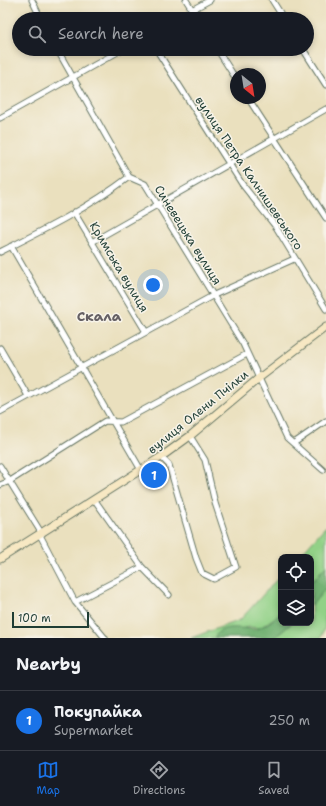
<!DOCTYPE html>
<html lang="en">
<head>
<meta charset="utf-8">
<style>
	:root { --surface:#171b24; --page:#242831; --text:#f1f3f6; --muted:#9ea1a6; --line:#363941; --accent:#1a73e8 }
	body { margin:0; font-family:"Shantell Sans",sans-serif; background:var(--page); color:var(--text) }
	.controls { position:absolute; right:12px; bottom:12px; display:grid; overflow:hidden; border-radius:8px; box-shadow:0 2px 6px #0003 }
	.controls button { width:36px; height:36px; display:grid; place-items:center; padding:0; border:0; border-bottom:1px solid var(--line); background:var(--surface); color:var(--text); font:20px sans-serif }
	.compass { position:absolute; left:230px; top:68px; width:36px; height:36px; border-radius:50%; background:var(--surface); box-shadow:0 2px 6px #0003; rotate:150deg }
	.scale { position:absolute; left:12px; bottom:10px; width:77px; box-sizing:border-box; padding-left:4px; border:2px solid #1f3d34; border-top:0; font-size:11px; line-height:14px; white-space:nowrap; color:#1f3d34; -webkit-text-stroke:3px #f7f3e8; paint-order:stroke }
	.you { position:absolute; left:153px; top:285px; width:14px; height:14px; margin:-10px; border:3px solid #fff; border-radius:50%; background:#1a73e8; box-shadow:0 0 0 6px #1a73e833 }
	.badge { display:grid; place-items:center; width:26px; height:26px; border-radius:50%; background:var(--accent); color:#fff; font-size:13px; font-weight:700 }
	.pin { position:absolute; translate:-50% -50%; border:2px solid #fff; box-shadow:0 1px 4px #0006 }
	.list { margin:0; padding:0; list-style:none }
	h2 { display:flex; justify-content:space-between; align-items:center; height:52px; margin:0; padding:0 16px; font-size:17px }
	h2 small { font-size:13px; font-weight:400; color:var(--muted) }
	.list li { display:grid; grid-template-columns:26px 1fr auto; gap:12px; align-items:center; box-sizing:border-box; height:60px; padding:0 16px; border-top:1px solid var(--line) }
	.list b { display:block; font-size:15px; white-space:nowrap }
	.list p { margin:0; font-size:13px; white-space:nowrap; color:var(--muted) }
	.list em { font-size:13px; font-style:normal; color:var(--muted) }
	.icon { flex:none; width:22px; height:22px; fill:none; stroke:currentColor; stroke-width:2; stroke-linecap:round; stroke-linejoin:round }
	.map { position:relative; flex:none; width:326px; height:638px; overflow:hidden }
	.search { position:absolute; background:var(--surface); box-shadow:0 2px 6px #0003; left:12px; right:12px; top:12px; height:44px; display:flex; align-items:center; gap:10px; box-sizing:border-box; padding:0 14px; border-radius:22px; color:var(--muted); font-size:15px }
	.sheet { height:112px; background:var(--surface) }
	nav { display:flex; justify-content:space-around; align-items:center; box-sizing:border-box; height:56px; border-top:1px solid var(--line); background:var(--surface); font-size:11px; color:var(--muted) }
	nav a { display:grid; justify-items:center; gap:2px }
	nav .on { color:var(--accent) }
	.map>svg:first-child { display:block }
</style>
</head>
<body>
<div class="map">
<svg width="326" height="638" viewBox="0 0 326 638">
	<rect width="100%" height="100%" fill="#f7f3e8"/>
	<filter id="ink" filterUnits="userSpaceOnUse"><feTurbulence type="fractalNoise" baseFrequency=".025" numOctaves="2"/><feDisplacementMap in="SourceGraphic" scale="8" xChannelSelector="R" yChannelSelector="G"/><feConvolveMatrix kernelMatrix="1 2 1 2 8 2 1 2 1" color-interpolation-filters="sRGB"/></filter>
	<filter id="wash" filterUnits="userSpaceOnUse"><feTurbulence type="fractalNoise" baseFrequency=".012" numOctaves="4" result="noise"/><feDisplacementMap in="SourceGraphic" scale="16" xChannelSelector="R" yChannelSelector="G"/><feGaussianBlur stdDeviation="0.9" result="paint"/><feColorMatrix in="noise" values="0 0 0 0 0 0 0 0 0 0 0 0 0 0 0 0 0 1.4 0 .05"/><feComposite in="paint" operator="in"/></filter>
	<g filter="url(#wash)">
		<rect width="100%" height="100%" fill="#eae0be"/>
		<path fill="#92d187" stroke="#58875e" d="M326,526V566L311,583V557H298Z
			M281,575V613L260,628L248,627L215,636V638H191L240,620Z
			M326,588L325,627L321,638H274L292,623H311V606Z"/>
		<path fill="#75b374" stroke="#4a7854" d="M326,566V588L311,606V583Z
			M281,613V623H292L274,638H215C219,622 246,630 256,629C265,627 274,619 281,613Z"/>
	</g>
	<g filter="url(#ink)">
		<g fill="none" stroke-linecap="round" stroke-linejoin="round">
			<defs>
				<path id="street" d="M32,0L41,19
					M186,0L198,19
					M272,0L284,19
					M175,19L210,0
					M57,49L129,177L145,184L243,344L287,438L323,470
					M156,49L242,184L276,227L326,309
					M217,49L236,79
					M303,49L326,85
					M248,98L326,218
					M0,118L123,49
					M74,212L146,332
					M92,242L326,109
					M11,246L141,470
					M0,252C44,230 90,207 129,177
					M0,348L28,396
					M0,412L214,295L294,259
					M294,443L326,421
					M161,457L169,465L196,558L202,573L214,579L236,567L215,503L205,460L190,436
					M0,466L42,534
					M0,485L10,481L105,421L121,422L247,354
					M94,499L142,567L169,595
					M40,535L75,602L105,638
					M75,602L142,567"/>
				<path id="secondary" d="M0,559L161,457L190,436L259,378L326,327"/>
			</defs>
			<use href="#street" stroke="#667664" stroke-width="7"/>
			<use href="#secondary" stroke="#667664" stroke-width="9"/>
			<use href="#street" stroke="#fff" stroke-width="5"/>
			<use href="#secondary" stroke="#f7e8c3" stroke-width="7"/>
		</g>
	</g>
	<g text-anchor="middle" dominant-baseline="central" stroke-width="3" stroke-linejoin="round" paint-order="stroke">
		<g font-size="12" fill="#1f3d34" stroke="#f7f3e8">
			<text transform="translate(249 173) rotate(56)">вулиця Петра Калнишевського</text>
			<text transform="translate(188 235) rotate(58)">Синевецька вулиця</text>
			<text transform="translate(119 267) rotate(59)">Кримська вулиця</text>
			<text transform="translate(198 412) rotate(-39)">вулиця Олени Пчілки</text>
		</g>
		<g font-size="14" font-weight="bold" fill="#656064" stroke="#f7f3e8">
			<text x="99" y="316">Скала</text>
		</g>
	</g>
</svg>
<div class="controls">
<button><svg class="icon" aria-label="locate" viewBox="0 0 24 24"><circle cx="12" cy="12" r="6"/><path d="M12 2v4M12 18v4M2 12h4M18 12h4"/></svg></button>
<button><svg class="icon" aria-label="layers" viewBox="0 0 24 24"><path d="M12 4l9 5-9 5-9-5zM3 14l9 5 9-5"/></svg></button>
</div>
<svg class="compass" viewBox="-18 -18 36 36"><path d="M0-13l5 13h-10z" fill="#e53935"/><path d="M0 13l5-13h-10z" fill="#9ea1a6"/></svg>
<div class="scale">100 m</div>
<div class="you"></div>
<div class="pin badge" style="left:154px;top:475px">1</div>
<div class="search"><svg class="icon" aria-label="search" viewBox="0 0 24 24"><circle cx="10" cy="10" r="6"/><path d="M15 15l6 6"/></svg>Search here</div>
</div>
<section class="sheet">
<h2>Nearby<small></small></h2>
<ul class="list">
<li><span class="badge">1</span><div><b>Покупайка</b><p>Supermarket</p></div><em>250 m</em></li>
</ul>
</section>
<nav>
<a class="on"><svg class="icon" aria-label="map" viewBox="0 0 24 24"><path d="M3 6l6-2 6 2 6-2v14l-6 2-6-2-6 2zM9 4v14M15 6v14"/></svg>Map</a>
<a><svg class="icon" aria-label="directions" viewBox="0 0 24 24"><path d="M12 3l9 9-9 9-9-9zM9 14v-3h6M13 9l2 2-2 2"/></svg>Directions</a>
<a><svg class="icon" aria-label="saved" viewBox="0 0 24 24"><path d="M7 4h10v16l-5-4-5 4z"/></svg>Saved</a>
</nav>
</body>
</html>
